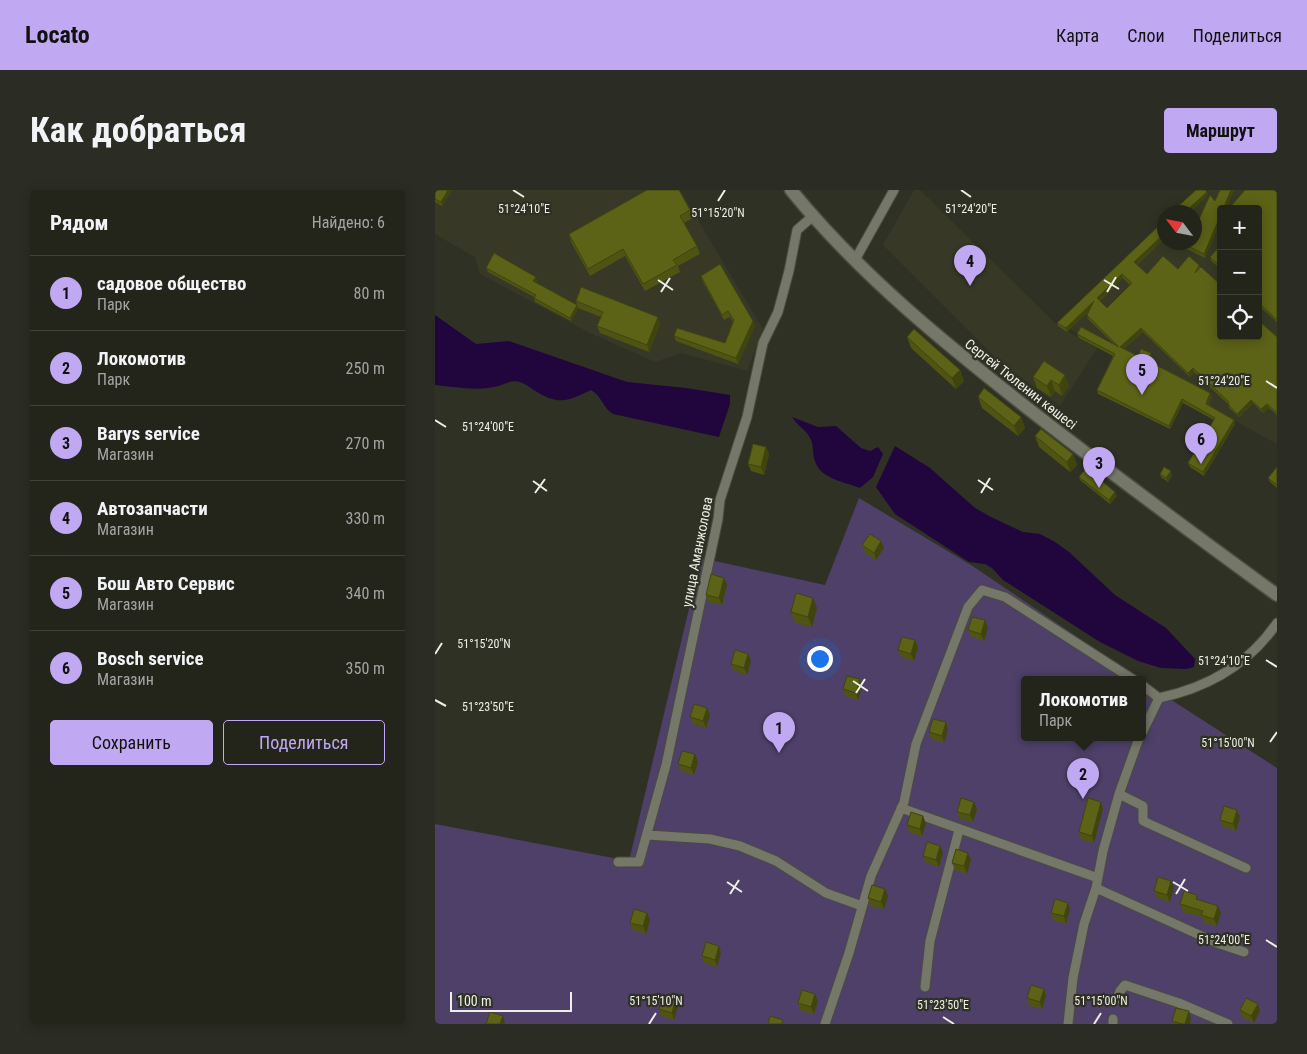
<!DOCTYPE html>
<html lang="ru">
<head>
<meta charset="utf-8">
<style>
	:root { --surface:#23251b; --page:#2b2d24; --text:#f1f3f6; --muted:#a3a5a3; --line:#40423a; --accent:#c1a8f3 }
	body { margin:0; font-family:"Roboto Condensed",sans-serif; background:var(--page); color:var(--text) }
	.controls { position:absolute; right:15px; top:15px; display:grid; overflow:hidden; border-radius:5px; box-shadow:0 2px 12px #0003 }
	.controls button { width:45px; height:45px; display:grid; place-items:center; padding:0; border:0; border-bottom:1px solid var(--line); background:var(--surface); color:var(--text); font:25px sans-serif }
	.compass { position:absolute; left:722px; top:15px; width:45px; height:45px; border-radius:50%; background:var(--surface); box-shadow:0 2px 12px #0003; rotate:302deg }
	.scale { position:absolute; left:15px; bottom:12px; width:122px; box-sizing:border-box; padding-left:5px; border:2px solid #edeee6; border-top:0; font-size:14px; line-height:18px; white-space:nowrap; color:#edeee6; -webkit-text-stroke:4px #2f3124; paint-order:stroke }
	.you { position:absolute; left:384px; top:468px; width:18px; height:18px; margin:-12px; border:4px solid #fff; border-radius:50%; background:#1a73e8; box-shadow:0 0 0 8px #1a73e833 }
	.badge { display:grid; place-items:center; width:32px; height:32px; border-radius:50%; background:var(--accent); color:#111; font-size:16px; font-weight:700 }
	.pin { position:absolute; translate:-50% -41px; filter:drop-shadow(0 1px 2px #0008) }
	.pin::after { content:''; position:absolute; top:26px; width:18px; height:15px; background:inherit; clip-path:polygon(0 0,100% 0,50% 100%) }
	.popup { position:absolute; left:586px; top:486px; width:125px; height:65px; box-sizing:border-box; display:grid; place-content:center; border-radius:5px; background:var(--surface); filter:drop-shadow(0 1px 4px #0005); font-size:16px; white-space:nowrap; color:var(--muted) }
	.popup b { font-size:19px; color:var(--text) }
	.popup::after { content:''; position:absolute; left:50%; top:100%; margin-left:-10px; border:10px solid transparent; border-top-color:var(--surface) }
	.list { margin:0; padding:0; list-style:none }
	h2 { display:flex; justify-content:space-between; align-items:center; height:65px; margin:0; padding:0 20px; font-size:21px }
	h2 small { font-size:16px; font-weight:400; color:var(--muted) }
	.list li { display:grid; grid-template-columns:32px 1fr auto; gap:15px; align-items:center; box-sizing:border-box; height:75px; padding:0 20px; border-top:1px solid var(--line) }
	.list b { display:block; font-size:19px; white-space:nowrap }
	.list p { margin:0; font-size:16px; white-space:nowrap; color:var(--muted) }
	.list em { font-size:16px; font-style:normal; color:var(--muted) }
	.actions { display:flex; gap:10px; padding:15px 20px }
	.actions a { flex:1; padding:11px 0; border:1px solid var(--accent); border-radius:5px; text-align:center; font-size:18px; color:var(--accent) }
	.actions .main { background:var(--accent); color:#111 }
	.icon { flex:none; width:28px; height:28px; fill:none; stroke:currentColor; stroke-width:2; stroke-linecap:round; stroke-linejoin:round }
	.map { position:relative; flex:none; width:842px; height:834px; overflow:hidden; border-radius:5px }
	header { display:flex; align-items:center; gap:30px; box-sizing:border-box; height:70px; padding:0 25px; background:var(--accent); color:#111 }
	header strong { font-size:24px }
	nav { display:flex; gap:28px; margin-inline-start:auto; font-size:18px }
	.intro { display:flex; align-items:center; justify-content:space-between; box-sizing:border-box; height:120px; padding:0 30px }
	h1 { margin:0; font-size:35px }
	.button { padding:12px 22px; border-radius:5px; background:var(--accent); color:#111; font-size:18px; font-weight:700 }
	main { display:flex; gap:30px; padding:0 30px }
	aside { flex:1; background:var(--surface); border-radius:5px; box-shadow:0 2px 12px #0003 }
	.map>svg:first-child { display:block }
</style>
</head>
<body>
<header>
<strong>Locato</strong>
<nav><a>Карта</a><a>Слои</a><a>Поделиться</a></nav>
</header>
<div class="intro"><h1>Как добраться</h1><a class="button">Маршрут</a></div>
<main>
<aside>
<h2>Рядом<small>Найдено: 6</small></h2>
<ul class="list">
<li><span class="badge">1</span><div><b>садовое общество</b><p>Парк</p></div><em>80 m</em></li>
<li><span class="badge">2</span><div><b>Локомотив</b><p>Парк</p></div><em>250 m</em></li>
<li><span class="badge">3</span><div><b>Barys service</b><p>Магазин</p></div><em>270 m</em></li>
<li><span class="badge">4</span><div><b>Автозапчасти</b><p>Магазин</p></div><em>330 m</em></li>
<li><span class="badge">5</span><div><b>Бош Авто Сервис</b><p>Магазин</p></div><em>340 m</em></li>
<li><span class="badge">6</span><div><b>Bosch service</b><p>Магазин</p></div><em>350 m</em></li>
</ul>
<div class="actions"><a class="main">Сохранить</a><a>Поделиться</a></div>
</aside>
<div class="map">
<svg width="842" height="834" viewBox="0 0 842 834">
	<rect width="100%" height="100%" fill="#2f3124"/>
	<path fill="#373926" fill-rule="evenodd" d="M0,0H245L328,139L312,181L247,163L220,172L153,142L45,84L40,67L0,44Z
		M479,0H485L623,136L662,158L625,216L565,172L448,55Z
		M769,0H842V254L629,136L729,38V52H759V22H746ZM786,19H823V146H786Z"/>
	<path fill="#4e4068" d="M424,308L536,375L706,490H589V548H707V491L842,578V834H0V634L194,671L266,368L390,395Z"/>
	<path fill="#20063d" d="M0,125L41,154L74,151L192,192L251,198L295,205V214L284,247L178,224C167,217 167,206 156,200C135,210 125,216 102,202C97,199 91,194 85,192C76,189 67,196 59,197C39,201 20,197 0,195Z
		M357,227L383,237L401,236L426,258L435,261L443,257L448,264L438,287L425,298C410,292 385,289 380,271C377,263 379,254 375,248C371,239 362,236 357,227Z
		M460,256L495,278L540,318L556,327L588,342L605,344L620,352L634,362L680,405L731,438L760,469L759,477L751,479L726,478L703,471L665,452L568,390L557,378L550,374L534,372L460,324L441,297Z"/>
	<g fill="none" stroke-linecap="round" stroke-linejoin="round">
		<defs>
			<path id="minor" d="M420,70L459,0
				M707,495L724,508C772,498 814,474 842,433
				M707,543L724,508
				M684,604L708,616V631L811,678
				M466,618L663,688
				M213,645L275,649L305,656L341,671L391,703L427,716
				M183,672H204L231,575L283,329L285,310L312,227L328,153L343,122L354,81L362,40L378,26
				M661,698L782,753L809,762
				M490,797L495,751L524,640
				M682,809L685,801L690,795L744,813L793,834
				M390,834L414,763L436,686L469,612L481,554L533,417L547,400L570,407L699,490
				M633,834L638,788L649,734L661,698L668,661L684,604L704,548
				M678,834V829"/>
			<path id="secondary" d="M356,0C426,86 513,156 600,224C680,286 761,346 842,405"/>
		</defs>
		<use href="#minor" stroke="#4a4c41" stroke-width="11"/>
		<use href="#secondary" stroke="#4a4c41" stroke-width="15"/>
		<use href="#minor" stroke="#757768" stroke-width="9"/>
		<use href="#secondary" stroke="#757768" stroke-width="12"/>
	</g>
	<path fill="#4f5413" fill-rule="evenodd" d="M0,0H17L7,16L0,12Z
		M799,0L791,19H786L770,68L744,55V52H760L780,11Z
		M842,0V132L823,115V19H798L797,15Z
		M255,20L258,28L249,33L262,56L265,64L243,76L245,82L210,101L190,66L155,86L136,52L134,44Z
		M730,30V48L702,75L712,84L764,75L765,78L842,147V225L834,218L828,223L818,213L804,227L794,218L793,214L759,182L755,187L708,142L689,159L703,166L716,163L717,167L715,172L775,203L777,207L774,215L799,230L800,234L769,286L755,277L753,273L779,230L748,213L735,239L663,204L662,200L678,166L644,148L642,144L679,154L653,129L652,125L654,121L632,142L623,136L622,133ZM688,88L695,95L672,118L665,111Z
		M786,55V79L776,71L775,67Z
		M51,78L102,90L101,93L142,115L143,119L136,131L100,112L99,107L53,82Z
		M266,86L318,131L320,136L303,174L241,151L239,146L290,153L298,132L295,127L289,130L268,92Z
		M141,111L225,134L214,162L165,143L162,136L166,127L143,118Z
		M472,147L525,180L529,191L521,199L476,158Z
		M609,171L634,196L627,206L620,201L616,207L602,198L598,187Z
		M543,207L586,227L590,238L583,246L547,218Z
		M600,246L638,264L642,275L635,282L604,257Z
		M331,257L334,264L329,285L316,281L313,274Z
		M842,277V298L835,292L833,288Z
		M725,284L737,285L733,292L726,287Z
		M644,287L682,306L675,314L645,290Z
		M427,355L449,358L441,370L430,363Z
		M289,388L292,395L287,415L273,412L271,405Z
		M382,418L377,437L360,433L356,422Z
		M550,430L553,438L549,451L536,447L533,440Z
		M480,450L483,457L479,471L466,467L463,460Z
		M316,471L312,485L299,481L296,474Z
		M425,489L427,497L423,510L410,506L408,499Z
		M272,518L275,525L271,538L258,534L255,527Z
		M513,540L509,553L496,549L494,542Z
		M263,572L259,585L246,581L243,574Z
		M539,612L542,619L538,632L525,629L522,622Z
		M666,612L668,619L659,653L646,650L644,642Z
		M802,620L805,627L801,641L788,637L785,630Z
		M488,626L491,634L487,646L474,642L472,635Z
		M508,663L504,677L491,673L488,666Z
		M533,663L536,670L532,684L520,680L517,673Z
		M736,691L739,698L735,712L722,708L719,701Z
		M453,706L449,719L436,716L433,708Z
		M764,710L783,716L786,723L782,736L769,733L767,727L748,722L745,714Z
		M635,720L631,734L618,730L616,723Z
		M215,730L211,744L198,740L195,733Z
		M286,763L282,777L269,773L267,766Z
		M380,804L383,811L379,824L366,821L363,813Z
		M611,806L607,819L594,816L592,808Z
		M243,817L239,830L226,826L224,819Z
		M805,820L825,821L819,833L807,827Z
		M756,829L755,834H738L737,831Z"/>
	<path fill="#40450f" d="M13,0H17L7,16L6,12Z
		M796,0H799L791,19H788Z
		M772,2L773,5L756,22H750Z
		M786,24V31L770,68L769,64Z
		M730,43V48L700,76L699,72Z
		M687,84L688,88L663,112L662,108Z
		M101,87L102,90L100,95L98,91Z
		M659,111L661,115L632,142L631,138Z
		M142,115L143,119L136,131L135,128Z
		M223,127L225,134L214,162L212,155Z
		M318,131L320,136L303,174L301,168Z
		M706,138L708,142L687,161L685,157Z
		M716,163L717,167L715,175L713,171Z
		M758,178L759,182L755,187L753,183Z
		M525,180L529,191L521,199L517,188Z
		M630,185L634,196L627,206L624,195Z
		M616,190L620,201L616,207L612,196Z
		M775,203L777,207L773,218L771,214Z
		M747,209L748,213L735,239L734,236Z
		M816,210L818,213L804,227L802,224Z
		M832,214L834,218L828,223L826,219Z
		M586,227L590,238L583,246L579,236Z
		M799,230L800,234L769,286L768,282Z
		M331,257L334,264L329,285L326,277Z
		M638,264L642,275L635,282L632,272Z
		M736,281L737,285L733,292L731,288Z
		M680,302L682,306L675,314L674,310Z
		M446,351L449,358L441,370L439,363Z
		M289,388L292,395L287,415L284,408Z
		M378,408L382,418L377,437L373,427Z
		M550,430L553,438L549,451L546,444Z
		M480,450L483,457L479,471L476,464Z
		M313,464L316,471L312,485L309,478Z
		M425,489L427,497L423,510L421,503Z
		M272,518L275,525L271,538L268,531Z
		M511,532L513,540L509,553L507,546Z
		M260,564L263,572L259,585L256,578Z
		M539,612L542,619L538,632L535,625Z
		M666,612L668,619L659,653L657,646Z
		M802,620L805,627L801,641L798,634Z
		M488,626L491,634L487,646L485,639Z
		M505,656L508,663L504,677L501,670Z
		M533,663L536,670L532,684L529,676Z
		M736,691L739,698L735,712L732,705Z
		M450,699L453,706L449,719L446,712Z
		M633,713L635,720L631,734L629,726Z
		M783,716L786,723L782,736L779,729Z
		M212,723L215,730L211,744L208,736Z
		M284,756L286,763L282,777L280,770Z
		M609,799L611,806L607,819L605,812Z
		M380,804L383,811L379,824L376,817Z
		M241,809L243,817L239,830L237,823Z
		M823,814L825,821L819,833L816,826Z
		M754,821L756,829L755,834H750Z
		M68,826L70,834H65Z"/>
	<path fill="#5c6216" stroke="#40450f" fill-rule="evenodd" d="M0,0H13L6,12L0,9Z
		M212,0H244L255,20L245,26L262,56L238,70L242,75L208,94L188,59L153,79L134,44Z
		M761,0H770L772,2L750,22H737Z
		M785,0H796L788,19H786V24L769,64L745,52H760V38L775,5L780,11Z
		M810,0H842V130L823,112V19H801L797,15Z
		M730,30V43L699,72L712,84L728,66L743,79L754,66L764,75L760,83L766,77L786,95V146H823V130L842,147V223L832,214L826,219L816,210L802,224L793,214L794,212L758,178L753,183L706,138L685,157L703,166L706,159L716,163L713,171L775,203L771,214L799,230L768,282L753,273L780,228L747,209L734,236L662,200L680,164L642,144L646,137L684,157L652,125L659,111L631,138L622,133ZM687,84L697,93L672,118L662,108Z
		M786,55V77L775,67Z
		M59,63L101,87L98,91L142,115L135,128L99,108L101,105L51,78Z
		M285,74L318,131L301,168L239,146L242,138L290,153L299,130L293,121L287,125L266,86Z
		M146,97L223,127L212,155L162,136L168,122L141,111Z
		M479,139L525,180L517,188L472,147Z
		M609,171L630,185L624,195L616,190L612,196L598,187Z
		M549,198L586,227L579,236L543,207Z
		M606,239L638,264L632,272L600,246Z
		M318,254L331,257L326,277L313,274Z
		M729,277L736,281L731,288L725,284Z
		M842,277V295L833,288Z
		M651,278L680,302L674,310L644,287Z
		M435,344L446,351L439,363L427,355Z
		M276,384L289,388L284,408L271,405Z
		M361,403L378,408L373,427L356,422Z
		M537,427L550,430L546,444L533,440Z
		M467,447L480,450L476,464L463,460Z
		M300,460L313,464L309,478L296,474Z
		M412,486L425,489L421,503L408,499Z
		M259,514L272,518L268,531L255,527Z
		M498,529L511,532L507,546L494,542Z
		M247,561L260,564L256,578L243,574Z
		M526,608L539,612L535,625L522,622Z
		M653,608L666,612L657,646L644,642Z
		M789,616L802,620L798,634L785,630Z
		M476,622L488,626L485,639L472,635Z
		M492,652L505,656L501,670L488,666Z
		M521,659L533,663L529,676L517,673Z
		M723,687L736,691L732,705L719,701Z
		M437,695L450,699L446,712L433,708Z
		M749,701L762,705L761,709L783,716L779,729L766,725L768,721L745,714Z
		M620,709L633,713L629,726L616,723Z
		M199,719L212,723L208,736L195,733Z
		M271,752L284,756L280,770L267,766Z
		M596,795L609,799L605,812L592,808Z
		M367,800L380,804L376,817L363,813Z
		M228,806L241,809L237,823L224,819Z
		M811,808L823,814L816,826L805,820Z
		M741,818L754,821L750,834H747L737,831Z
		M55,822L68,826L65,834H51Z
		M335,826L348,830L347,834H333Z"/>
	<path fill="none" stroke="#edeee6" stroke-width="2" d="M78,0L89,7M526,0L536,7M283,11L290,0M223,90L238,100M669,90L684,99M226,102L235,88M672,102L681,87M831,191L842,198M0,230L11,237M543,290L558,300M98,291L112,301M100,303L110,289M546,303L555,288M0,464L7,453M831,470L842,477M418,491L433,501M421,503L430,489M0,510L11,516M835,552L842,542M292,692L307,702M738,692L753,701M295,704L304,690M741,704L750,689M831,750L842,757M508,827L519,834M214,834L221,823M659,834L666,823"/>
	<g text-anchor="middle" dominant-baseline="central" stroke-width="4.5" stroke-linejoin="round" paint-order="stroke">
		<g font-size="14" fill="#edeee6" stroke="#2f3124">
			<text transform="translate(586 194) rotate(38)">Сергей Тюленин көшесі</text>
			<text transform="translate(262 362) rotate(-79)">улица Аманжолова</text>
		</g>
	</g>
	<g font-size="12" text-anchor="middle" fill="#edeee6" stroke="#2f3124" stroke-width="4.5" stroke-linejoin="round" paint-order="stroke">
		<text x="89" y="23">51°24'10"E</text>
		<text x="536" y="23">51°24'20"E</text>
		<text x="283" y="27">51°15'20"N</text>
		<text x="789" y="195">51°24'20"E</text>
		<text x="53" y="241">51°24'00"E</text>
		<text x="49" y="458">51°15'20"N</text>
		<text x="789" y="475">51°24'10"E</text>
		<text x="53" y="521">51°23'50"E</text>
		<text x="793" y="557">51°15'00"N</text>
		<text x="789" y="754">51°24'00"E</text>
		<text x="221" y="815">51°15'10"N</text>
		<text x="666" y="815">51°15'00"N</text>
		<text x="508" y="819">51°23'50"E</text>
	</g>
</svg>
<div class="controls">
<button>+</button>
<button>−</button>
<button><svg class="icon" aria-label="locate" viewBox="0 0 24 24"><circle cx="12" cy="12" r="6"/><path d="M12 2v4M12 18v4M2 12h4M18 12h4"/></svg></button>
</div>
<svg class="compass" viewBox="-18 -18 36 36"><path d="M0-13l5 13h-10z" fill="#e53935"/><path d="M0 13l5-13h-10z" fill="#a3a5a3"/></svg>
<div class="scale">100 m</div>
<div class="you"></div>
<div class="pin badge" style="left:344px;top:563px">1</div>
<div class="pin badge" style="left:648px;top:609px">2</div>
<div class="popup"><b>Локомотив</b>Парк</div>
<div class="pin badge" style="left:664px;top:298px">3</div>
<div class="pin badge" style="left:535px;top:96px">4</div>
<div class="pin badge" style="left:707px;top:205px">5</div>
<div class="pin badge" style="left:766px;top:274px">6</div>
</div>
</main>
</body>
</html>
